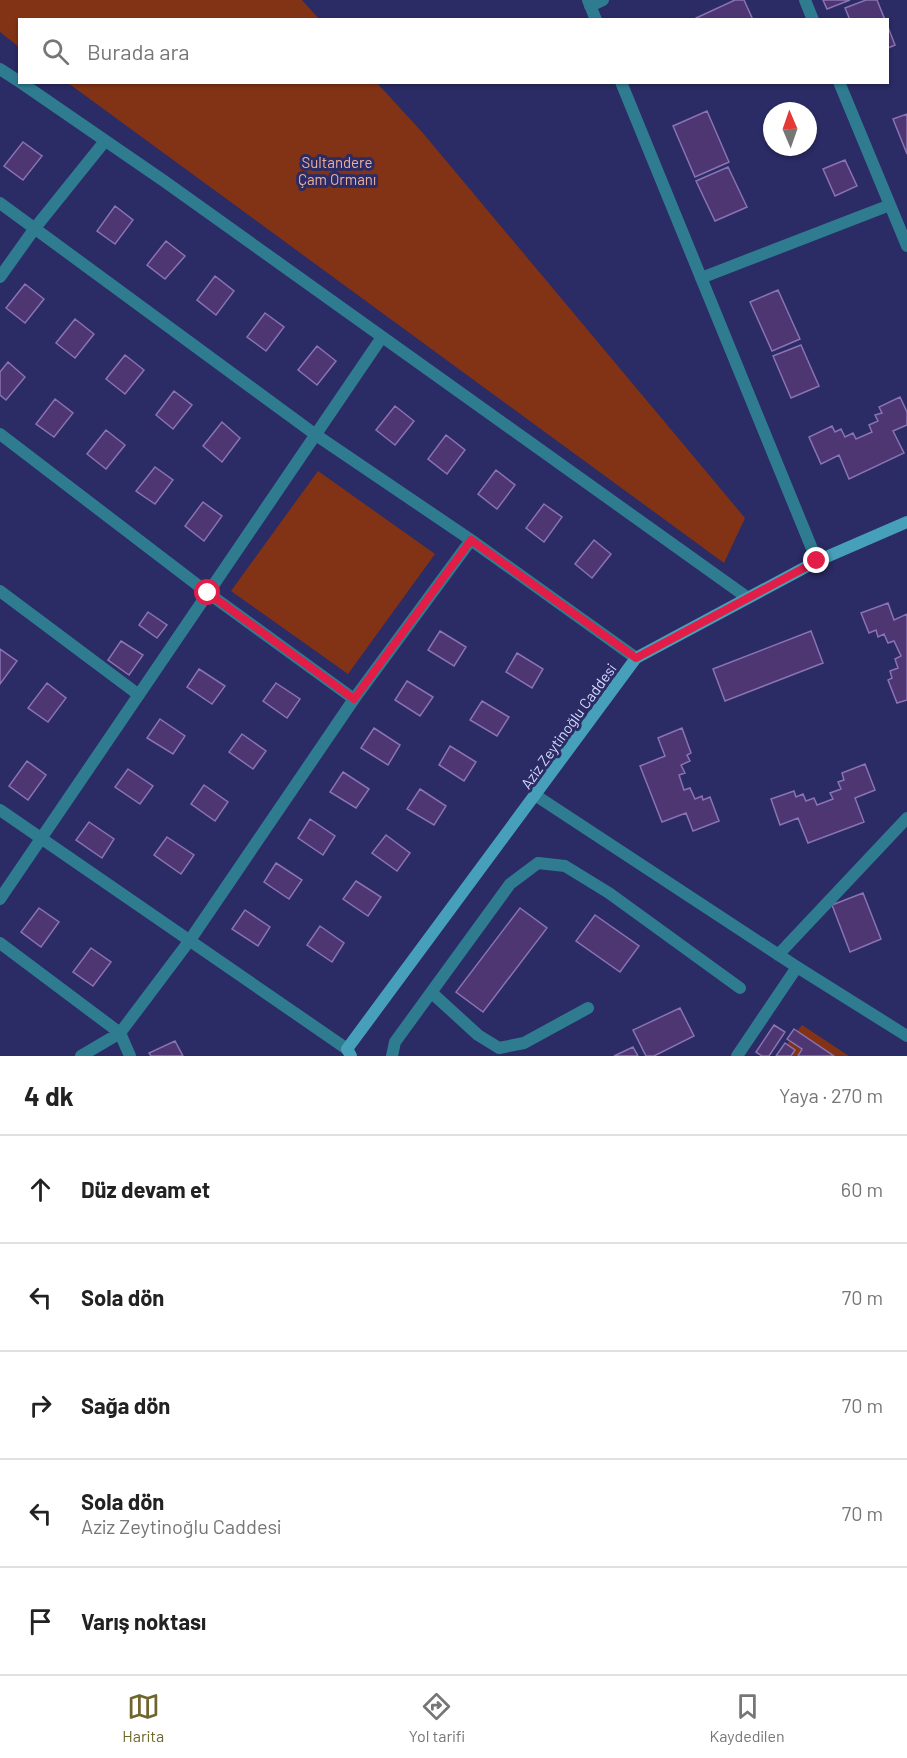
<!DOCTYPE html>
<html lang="tr">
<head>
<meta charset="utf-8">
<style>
	:root { --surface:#fff; --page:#f6f6f6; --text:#222; --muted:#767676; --line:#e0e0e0; --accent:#6f662c }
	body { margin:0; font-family:Barlow,sans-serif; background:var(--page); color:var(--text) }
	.compass { position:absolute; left:763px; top:102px; width:54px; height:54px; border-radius:50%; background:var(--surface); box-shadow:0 2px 4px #0004; rotate:358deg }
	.stop { position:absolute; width:18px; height:18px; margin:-14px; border:4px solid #e11d48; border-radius:50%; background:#fff }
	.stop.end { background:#e11d48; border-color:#fff; box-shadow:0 2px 6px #0008 }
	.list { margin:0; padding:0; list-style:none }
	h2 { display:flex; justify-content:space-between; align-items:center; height:78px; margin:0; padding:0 24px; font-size:26px }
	h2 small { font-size:20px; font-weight:400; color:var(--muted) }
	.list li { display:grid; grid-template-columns:39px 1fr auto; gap:18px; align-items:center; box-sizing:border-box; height:108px; padding:0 24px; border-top:2px solid var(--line) }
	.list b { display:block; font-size:22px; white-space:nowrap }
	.list p { margin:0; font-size:20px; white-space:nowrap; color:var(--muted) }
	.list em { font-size:20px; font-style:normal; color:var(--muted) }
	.icon { flex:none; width:33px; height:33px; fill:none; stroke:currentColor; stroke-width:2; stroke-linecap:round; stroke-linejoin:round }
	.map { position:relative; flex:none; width:907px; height:1056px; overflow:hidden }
	.search { position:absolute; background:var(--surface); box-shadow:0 2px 4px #0004; left:18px; right:18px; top:18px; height:66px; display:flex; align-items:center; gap:15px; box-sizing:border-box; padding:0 21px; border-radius:0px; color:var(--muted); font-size:22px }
	.sheet { height:618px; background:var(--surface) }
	nav { display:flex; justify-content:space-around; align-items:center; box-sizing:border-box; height:84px; border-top:2px solid var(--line); background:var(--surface); font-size:16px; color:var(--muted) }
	nav a { display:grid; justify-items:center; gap:3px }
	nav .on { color:var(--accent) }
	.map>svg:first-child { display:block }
</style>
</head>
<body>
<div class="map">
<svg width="907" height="1056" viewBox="0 0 907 1056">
	<rect width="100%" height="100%" fill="#2b2b65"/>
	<path fill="#833315" d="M0,0H302L319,19L20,20L19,47L0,32Z
		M68,83H377L422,132L745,518L724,563Z
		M318,471L435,554L348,674L231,591Z
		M802,1025L849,1056H778Z"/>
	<path fill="#4d3672" stroke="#8a73b3" stroke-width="1.5" d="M735,0H744L753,20H696V18Z
		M823,0H850L827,9Z
		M866,0H877L885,20H850L845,8Z
		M888,27L895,45L888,48Z
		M707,111L729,162L695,177L673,126Z
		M907,114V154L893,119Z
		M23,142L42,156L23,180L4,166Z
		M845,160L857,186L835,196L823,169Z
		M728,167L747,207L715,221L696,181Z
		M115,206L133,220L115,244L97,231Z
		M166,241L185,256L165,279L147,265Z
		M215,276L234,291L216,315L197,300Z
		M25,284L44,299L25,323L6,308Z
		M778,290L800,339L772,351L750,302Z
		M265,313L284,327L266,351L247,337Z
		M75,319L94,334L75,358L56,343Z
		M801,345L819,386L791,398L773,356Z
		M317,346L336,361L317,385L298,370Z
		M125,355L144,370L125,394L106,379Z
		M8,362L25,377L6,400L0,395V372Z
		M174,391L192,405L173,429L156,415Z
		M900,397L907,412V425L893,431L904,453L849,479L839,455L821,464L809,437L832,426L835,432L841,429L845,437L853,433L856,439L872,432L869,425L878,421L875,415L882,413L879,407Z
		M55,399L73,413L54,437L36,424Z
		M395,406L414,421L395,445L376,430Z
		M222,422L240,438L222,462L203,446Z
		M106,430L125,445L106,469L87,454Z
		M446,435L465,450L447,474L428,459Z
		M155,467L173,480L155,504L136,491Z
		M496,470L515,485L497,509L478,494Z
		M203,502L222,516L204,541L185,526Z
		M544,504L562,517L544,542L526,528Z
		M594,540L611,554L592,578L575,564Z
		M888,603L894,620L907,614V700L897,703L888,680L892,678L890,671L898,668L895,659L901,656L894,641L888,643L884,634L878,637L876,630L869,633L861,613Z
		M148,612L167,625L157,638L139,625Z
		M440,631L466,647L454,666L428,650Z
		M811,631L823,663L725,701L713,669Z
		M121,641L143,655L129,675L108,660Z
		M0,649L17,661L0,684Z
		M517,653L543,669L532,688L506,672Z
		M199,669L225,686L212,704L187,687Z
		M407,681L433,697L420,716L395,700Z
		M47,683L66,698L48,722L28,708Z
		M276,683L300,699L287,718L263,701Z
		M482,701L509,717L497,736L470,720Z
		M160,719L185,736L173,754L147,738Z
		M374,728L400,745L388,765L361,748Z
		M682,728L691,753L687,755L690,761L681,765L685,773L679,775L684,790L690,788L695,799L702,796L703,800L710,797L719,821L693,831L686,813L662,822L640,766L665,756L658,738Z
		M242,734L266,751L253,769L229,752Z
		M450,746L476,762L464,781L439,765Z
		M27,761L46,775L28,800L9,786Z
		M865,764L875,790L855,798L864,822L808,843L798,818L780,825L771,799L794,791L796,797L803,794L806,801L814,798L817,805L833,799L830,793L841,789L838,782L844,780L842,773Z
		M128,769L153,786L140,804L115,787Z
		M343,772L369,789L356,808L330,792Z
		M204,785L228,802L215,821L191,804Z
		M420,789L446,806L434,825L407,809Z
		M310,819L335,836L323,855L298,838Z
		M89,822L114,839L102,858L76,840Z
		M386,835L410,853L397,871L372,853Z
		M167,837L194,855L181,874L154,855Z
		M276,863L302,880L289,899L264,882Z
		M356,881L381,897L368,916L343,899Z
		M863,893L881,939L850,952L832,905Z
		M39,908L59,922L41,947L21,932Z
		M520,908L547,928L483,1012L456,992Z
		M245,910L270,927L258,946L232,929Z
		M595,915L639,946L620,972L576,941Z
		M320,926L344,943L332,962L307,945Z
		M91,948L111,962L93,986L73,972Z
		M680,1008L694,1036L654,1056H646L633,1030Z
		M774,1025L785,1032L769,1056H762L756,1052Z
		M794,1029L834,1056H798L802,1049L787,1039Z
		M175,1041L183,1056H151L149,1053Z
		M785,1043L795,1050L791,1056H776Z
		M633,1047L638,1056H614Z"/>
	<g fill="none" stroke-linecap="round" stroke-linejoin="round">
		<path stroke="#2f7c91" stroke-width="12" d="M432,993L478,1035L499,1048L524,1043L588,1008
			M392,1056L395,1042L510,884L538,863L565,866L609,893L740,988"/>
		<path stroke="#2f7c91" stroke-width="12" d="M588,0L596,20
			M805,0L813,20
			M590,6L603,0
			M0,69L20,82
			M20,82L164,181L748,598
			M621,82L817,561
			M839,82L907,246
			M0,203L316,435L471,540L636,658
			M0,277L35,228L105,141
			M701,278L890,205
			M0,434L208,593L354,699
			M0,591L139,695
			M535,795L797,967L907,1036
			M0,810L347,1049
			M0,899L382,337
			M0,943L120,1033L130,1056
			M778,955L907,818
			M81,1056L120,1033L190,940L354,699L471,540
			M737,1056L797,967"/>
		<path stroke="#47a0b9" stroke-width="12" d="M351,1056L347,1049L636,658L817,561L907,522"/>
	</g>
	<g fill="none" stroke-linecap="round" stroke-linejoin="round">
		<path stroke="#e11d48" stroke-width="8" d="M208,593L354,699L471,540L636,658L817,561"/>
	</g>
	<g text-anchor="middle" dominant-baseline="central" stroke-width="6" stroke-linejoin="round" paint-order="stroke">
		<g font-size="15" fill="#ecaf9a" stroke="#2b2b65">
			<text x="337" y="162">Sultandere<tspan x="337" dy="17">Çam Ormanı</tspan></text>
		</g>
		<g font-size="15" fill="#d5dafe" stroke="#2b2b65">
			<text transform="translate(568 726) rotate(-54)">Aziz Zeytinoğlu Caddesi</text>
		</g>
	</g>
</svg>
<svg class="compass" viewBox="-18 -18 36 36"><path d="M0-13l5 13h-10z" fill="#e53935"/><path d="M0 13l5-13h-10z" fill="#767676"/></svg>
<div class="stop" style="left:208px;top:593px"></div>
<div class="stop end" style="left:817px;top:561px"></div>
<div class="search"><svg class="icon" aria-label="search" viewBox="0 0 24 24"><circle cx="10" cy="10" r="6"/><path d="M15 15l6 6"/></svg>Burada ara</div>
</div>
<section class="sheet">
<h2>4 dk<small>Yaya · 270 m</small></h2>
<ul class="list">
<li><svg class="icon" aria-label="ahead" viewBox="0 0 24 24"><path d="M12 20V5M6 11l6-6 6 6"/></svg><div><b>Düz devam et</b></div><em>60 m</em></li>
<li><svg class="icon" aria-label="left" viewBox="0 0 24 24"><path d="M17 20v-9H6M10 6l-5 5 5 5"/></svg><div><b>Sola dön</b></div><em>70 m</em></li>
<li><svg class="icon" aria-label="right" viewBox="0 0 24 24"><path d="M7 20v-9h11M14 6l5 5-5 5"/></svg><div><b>Sağa dön</b></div><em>70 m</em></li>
<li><svg class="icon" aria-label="left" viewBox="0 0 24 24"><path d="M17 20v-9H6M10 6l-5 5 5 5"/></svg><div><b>Sola dön</b><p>Aziz Zeytinoğlu Caddesi</p></div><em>70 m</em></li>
<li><svg class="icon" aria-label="arrive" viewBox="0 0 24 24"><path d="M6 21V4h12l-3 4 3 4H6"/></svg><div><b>Varış noktası</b></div></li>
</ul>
</section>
<nav>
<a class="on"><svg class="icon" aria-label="map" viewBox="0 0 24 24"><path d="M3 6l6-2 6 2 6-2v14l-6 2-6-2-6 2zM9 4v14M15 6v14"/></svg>Harita</a>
<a><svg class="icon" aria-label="directions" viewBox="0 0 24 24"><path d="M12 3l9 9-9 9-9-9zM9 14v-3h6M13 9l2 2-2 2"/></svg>Yol tarifi</a>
<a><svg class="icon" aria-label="saved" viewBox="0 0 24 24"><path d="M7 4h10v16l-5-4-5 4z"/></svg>Kaydedilen</a>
</nav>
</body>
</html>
